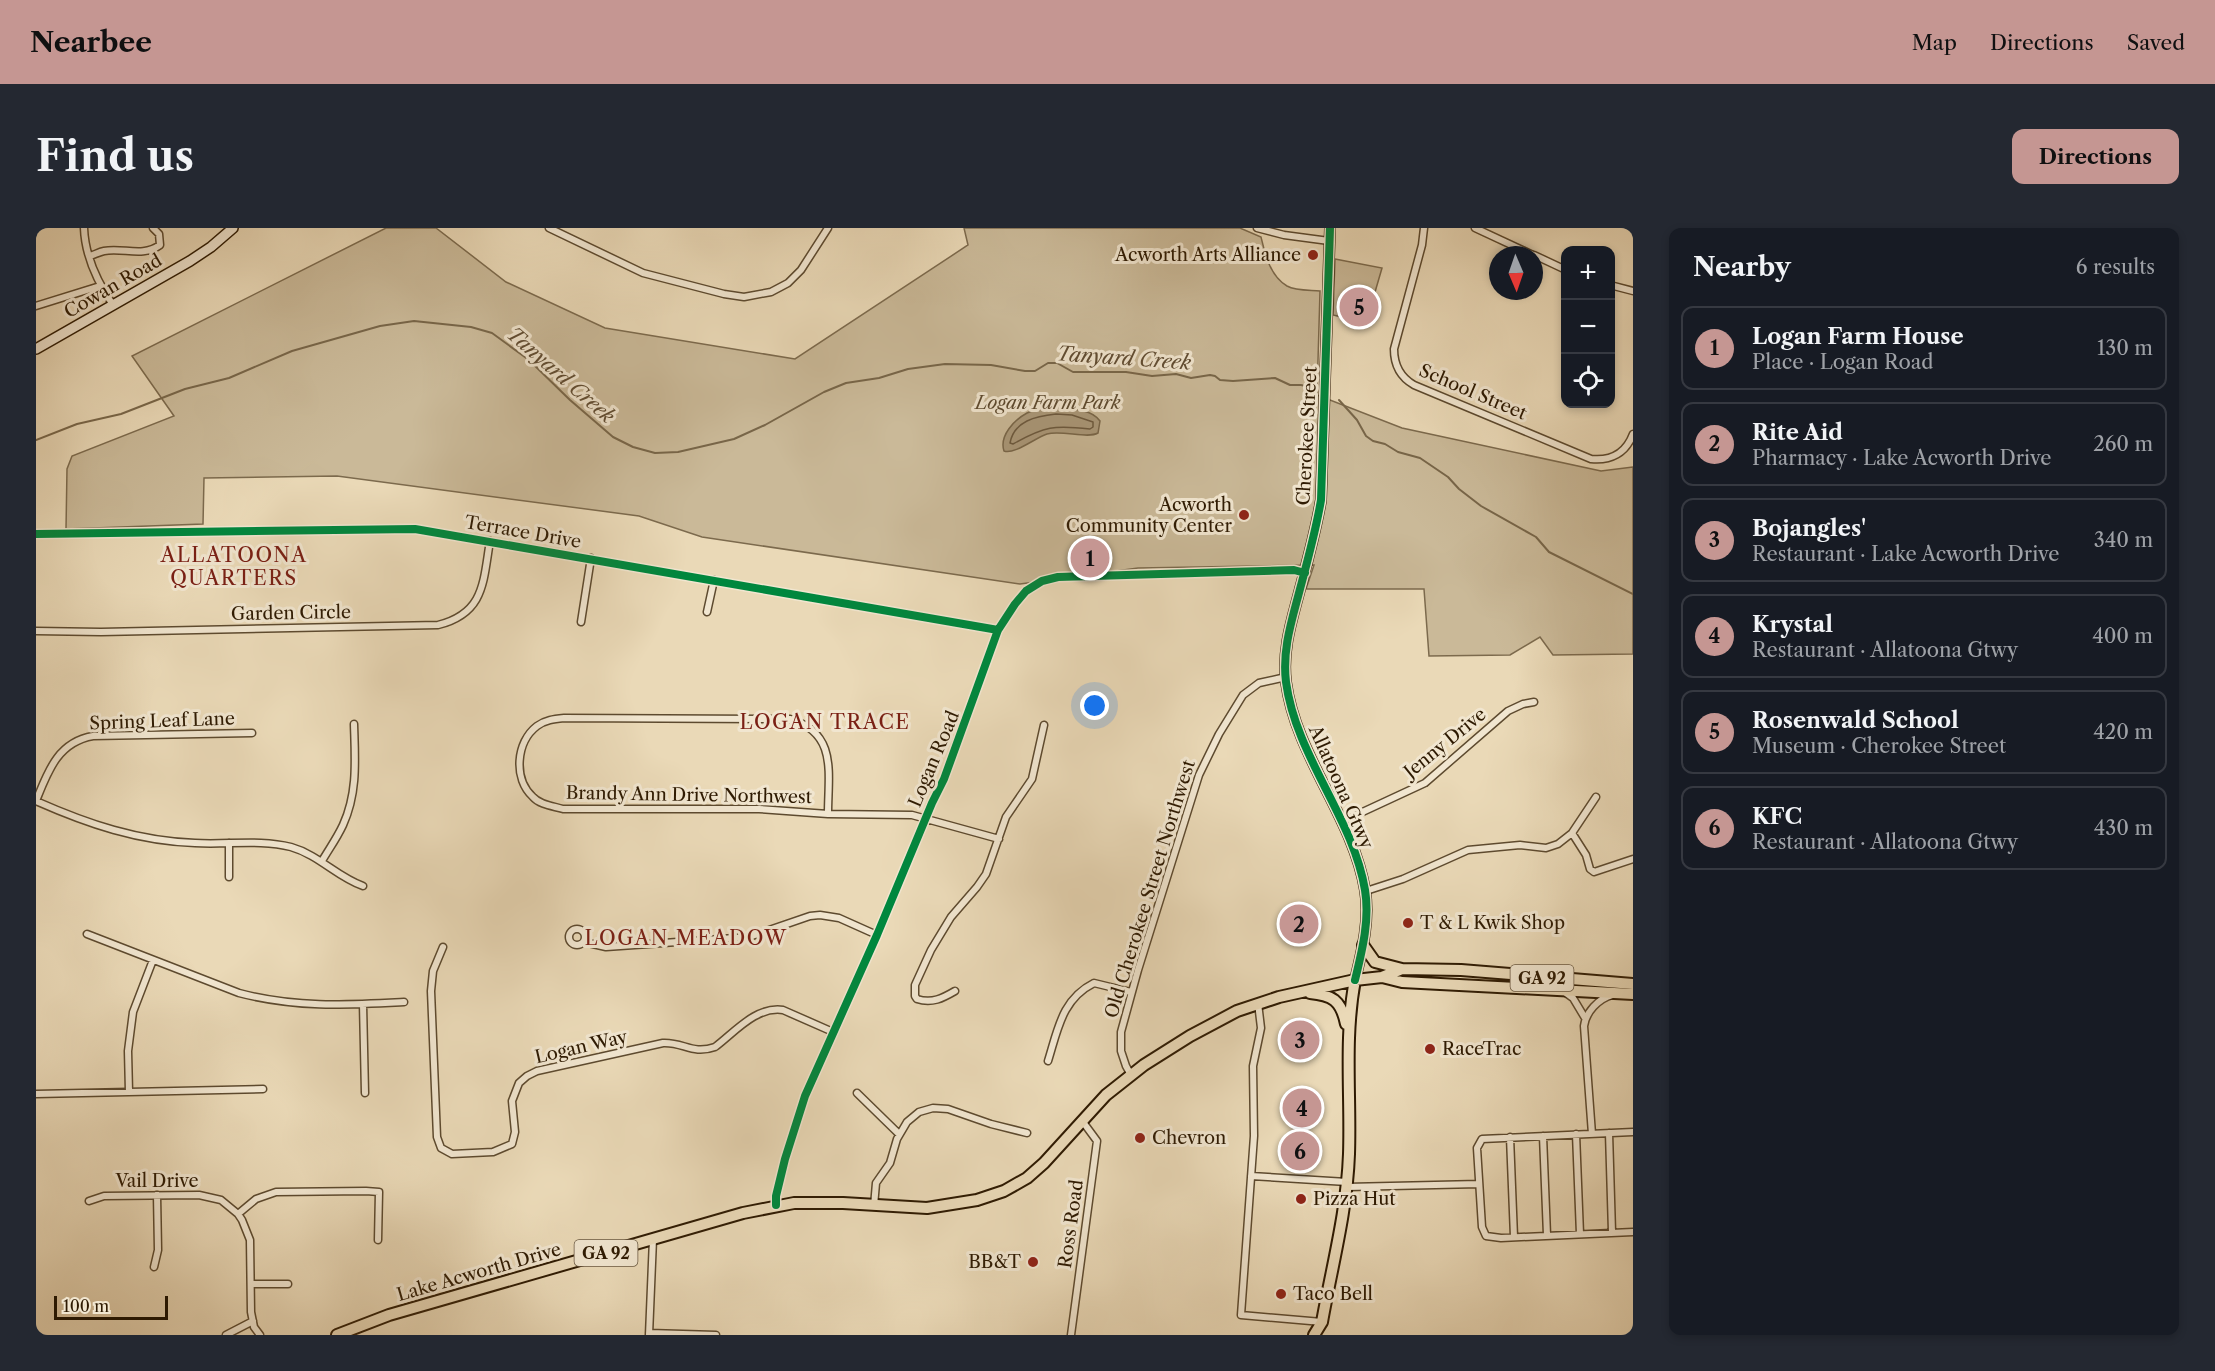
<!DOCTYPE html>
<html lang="en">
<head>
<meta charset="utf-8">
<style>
	:root { --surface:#171b24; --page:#242831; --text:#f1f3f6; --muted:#9ea1a6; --line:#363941; --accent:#c59692 }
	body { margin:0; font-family:"Libre Caslon Text",serif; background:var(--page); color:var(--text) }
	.controls { position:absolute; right:18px; top:18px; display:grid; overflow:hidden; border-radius:12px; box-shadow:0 3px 9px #0003 }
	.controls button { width:54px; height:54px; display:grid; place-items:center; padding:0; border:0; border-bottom:2px solid var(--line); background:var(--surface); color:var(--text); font:30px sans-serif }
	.compass { position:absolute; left:1453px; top:18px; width:54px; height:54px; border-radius:50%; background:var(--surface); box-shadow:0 3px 9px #0003; rotate:178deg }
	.scale { position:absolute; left:18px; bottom:15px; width:114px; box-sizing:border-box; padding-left:6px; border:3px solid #2e1a02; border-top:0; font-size:16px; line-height:21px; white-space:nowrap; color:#2e1a02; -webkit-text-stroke:4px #f1e6d0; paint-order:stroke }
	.you { position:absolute; left:1059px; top:478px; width:21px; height:21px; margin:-15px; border:4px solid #fff; border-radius:50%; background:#1a73e8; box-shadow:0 0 0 9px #1a73e833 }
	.badge { display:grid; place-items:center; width:39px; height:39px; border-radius:50%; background:var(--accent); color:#111; font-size:20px; font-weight:700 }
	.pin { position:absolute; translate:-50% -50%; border:3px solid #fff; box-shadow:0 2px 6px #0006 }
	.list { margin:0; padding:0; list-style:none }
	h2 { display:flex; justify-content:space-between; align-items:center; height:78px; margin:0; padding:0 24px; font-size:26px }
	h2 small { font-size:20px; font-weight:400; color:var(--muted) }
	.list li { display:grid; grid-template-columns:39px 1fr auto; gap:18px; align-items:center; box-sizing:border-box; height:84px; margin:0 12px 12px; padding:0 12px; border:2px solid var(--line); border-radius:12px }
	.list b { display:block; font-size:22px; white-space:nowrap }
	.list p { margin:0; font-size:20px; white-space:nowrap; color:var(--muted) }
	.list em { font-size:20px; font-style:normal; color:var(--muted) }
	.icon { flex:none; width:33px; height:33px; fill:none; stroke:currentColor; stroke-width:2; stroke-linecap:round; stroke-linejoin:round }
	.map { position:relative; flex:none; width:1597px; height:1107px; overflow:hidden; border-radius:12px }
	header { display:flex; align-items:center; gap:36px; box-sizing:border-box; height:84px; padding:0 30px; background:var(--accent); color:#111 }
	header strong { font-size:28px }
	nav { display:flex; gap:33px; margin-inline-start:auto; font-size:21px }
	.intro { display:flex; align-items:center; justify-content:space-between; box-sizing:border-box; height:144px; padding:0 36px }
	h1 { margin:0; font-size:42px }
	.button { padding:15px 27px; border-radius:12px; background:var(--accent); color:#111; font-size:21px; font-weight:700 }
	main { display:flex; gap:36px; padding:0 36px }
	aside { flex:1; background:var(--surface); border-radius:12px; box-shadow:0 3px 9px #0003 }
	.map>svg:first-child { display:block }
</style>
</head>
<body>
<header>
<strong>Nearbee</strong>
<nav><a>Map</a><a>Directions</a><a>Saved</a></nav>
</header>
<div class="intro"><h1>Find us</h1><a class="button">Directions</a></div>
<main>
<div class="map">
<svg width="1597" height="1107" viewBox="0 0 1597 1107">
	<rect width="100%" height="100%" fill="#ead9b7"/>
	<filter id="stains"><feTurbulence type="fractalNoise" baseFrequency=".00333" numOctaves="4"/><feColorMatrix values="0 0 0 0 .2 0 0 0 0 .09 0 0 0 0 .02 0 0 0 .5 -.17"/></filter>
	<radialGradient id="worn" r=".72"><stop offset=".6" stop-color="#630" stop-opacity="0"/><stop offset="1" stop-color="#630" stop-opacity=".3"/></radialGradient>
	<path fill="#cab998" stroke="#7c6a4d" stroke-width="1.5" d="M350,0H400L470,54L569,100L759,131L932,17L928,0H1204L1225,9C1229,26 1234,48 1251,58C1260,63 1274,62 1284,63L1281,167L1366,200L1565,243L1597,239V426L1517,427L1504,409L1474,427L1393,428L1388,361H1270L1278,337L1102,340L984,356L666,309L603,288L301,248L168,250L167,296L30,301L31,241L36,228L138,188L96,128Z
		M1299,31L1346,40L1330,95L1297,87Z"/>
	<path fill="#aa9879" stroke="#786649" stroke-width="1.5" d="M1019,180C1034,181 1055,180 1064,193L1062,205C1052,211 1026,202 1011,206C999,210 978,227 968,223C963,208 978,192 991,185C999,181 1010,181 1019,180Z"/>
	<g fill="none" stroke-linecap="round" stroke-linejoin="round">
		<path stroke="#6c593e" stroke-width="1.5" d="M1020,186L1036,187L1057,194V199L1054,201C1018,197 1009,198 977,216L974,215C978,193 1000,188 1020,186Z"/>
		<path stroke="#786649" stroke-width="2" d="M1303,172L1321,192L1330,208L1337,213L1349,216L1362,224L1384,230L1412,249L1423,261L1445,278L1500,309L1513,324L1597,366
			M0,212L41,196L85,186L149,161L193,150L256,123L344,98L378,93L435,99L456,105L493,132L534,172L577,209L597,219L619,225L642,224L698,211L729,197L788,164L810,155L843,150L872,141L909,136L955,137L989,143H999L1012,135H1021L1037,144H1090L1116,148L1140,146L1155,150L1174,147L1179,148L1184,152L1197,153L1239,150L1254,157H1265L1278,160"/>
		<defs>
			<path id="street" d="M48,0C49,27 62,55 77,77
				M513,0L607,45L688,66L708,69L735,64L752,55L765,42L792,0
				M1221,0L1248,7L1293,13
				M1388,0L1386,17L1358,121C1358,137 1364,149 1378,157L1555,231C1575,233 1590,225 1597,206
				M1439,0L1497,27
				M1498,27L1530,42
				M54,28C58,27 63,24 68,23C87,19 106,30 124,17L123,6L117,0
				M1574,57L1597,63
				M0,78L64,58
				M0,306L379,301L962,402
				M671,384L678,352
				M545,394L555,330
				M0,403L65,404L402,397C449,385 447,354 454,313
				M0,573C52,596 102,613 159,615C191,617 224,611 255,619C283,627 301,649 327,658
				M0,573C12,543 22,514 57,508L216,505
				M792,586C792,545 802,505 754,491L528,490C518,491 509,492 501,498C480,514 477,551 497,569C504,577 517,578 527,581H723L792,586L876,587L963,611
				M1305,594L1389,555L1472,483L1487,476L1498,474
				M1536,605L1550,627L1554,641L1558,644L1597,631
				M193,615V649
				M286,633C293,621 301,610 307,597C322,564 319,531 318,496
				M1330,663L1367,651L1432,622L1484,617L1510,620L1522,616L1536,605L1560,569
				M533 709a8 8 0 1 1 16 0a8 8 0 1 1-16 0Z
				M51,706L203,765C260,780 310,777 368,774
				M548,714L570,719L713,709L774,688L784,687L803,690L841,707
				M407,719L397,743L395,763L401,909L405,920L416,926L457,924L476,916L479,904L476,873L483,855L491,848L501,843L627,815C648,814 656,827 679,819C699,804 720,778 747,782L797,804
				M919,763C907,770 896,776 881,771L879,768V757L895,722L915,689L941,659L950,646L970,589L996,551L1008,497
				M1530,765L1537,770L1549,790
				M1222,775L1225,800L1217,838L1218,908L1205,1087L1286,1094
				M327,776L329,865
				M1012,833C1022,801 1026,771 1058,755L1095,764
				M1095,847L1090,838L1085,823V804L1102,742L1163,547L1183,506L1207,467L1223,455L1250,449
				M93,864L92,823L97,784L117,732
				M821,865L863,906
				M0,866L227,861
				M1597,904L1446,911L1441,920L1446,999L1450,1008L1465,1010L1597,1004
				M1573,905L1576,1004
				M1540,906L1544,1006
				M1556,906L1548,798C1550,784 1562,771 1576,767
				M1507,908L1511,1007
				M1474,909L1478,1009
				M1215,948L1311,954
				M1311,959L1443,956
				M53,973L68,968L163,967L185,972L202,986L206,992L214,1012L215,1084L218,1099L224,1107
				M740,977V968L749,931L769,868L841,707L896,575L908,551L962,402L979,376L990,363L1006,353L1022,349L1258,342L1269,345
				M838,978L840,955L854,935L861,911L871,894L883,884L897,880L912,881L955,896L991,905
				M202,986L220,971L240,964L330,963L343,964L342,1012
				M118,1039L122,1022L121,967
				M215,1056H252
				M613,1105L680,1107
				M190,1107L217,1093
				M613,1107L617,1011
				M1035,1107L1061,913L1047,894"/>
			<path id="secondary" d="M1294,0L1285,272C1280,302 1272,331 1264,361C1256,392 1246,421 1250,454C1260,529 1317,589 1329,662C1334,692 1326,723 1319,752
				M0,121L154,33L175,19L197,0"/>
			<path id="primary" d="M1327,717L1339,734L1366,741
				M1346,749L1366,754L1597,766
				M1274,765C1296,767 1305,772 1310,796
				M301,1107L353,1087L707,985L758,975H807L891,980L941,972L968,963L991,950L1008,935L1070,867L1108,837L1154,808L1201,783L1243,769L1319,752L1346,749L1366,741L1425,742L1597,756
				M1278,1107L1286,1094C1296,1038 1311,983 1313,926C1315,868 1308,810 1319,752"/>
		</defs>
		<use href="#street" stroke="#5d4a2f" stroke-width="9"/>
		<use href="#secondary" stroke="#2e1a02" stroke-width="12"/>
		<use href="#primary" stroke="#2e1a02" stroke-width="14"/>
		<use href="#street" stroke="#f1e6d0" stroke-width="6"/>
		<use href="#secondary" stroke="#f1e6d0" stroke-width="9"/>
		<use href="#primary" stroke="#ead9b7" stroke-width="10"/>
		<defs>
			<path id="cycleway" d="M1294,0L1285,272C1280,302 1272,331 1264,361C1256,392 1246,421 1250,454C1260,529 1317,589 1329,662C1334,692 1326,723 1319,752
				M0,306L379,301L962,402
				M740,977V968L749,931L769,868L841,707L896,575L908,551L962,402L979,376L990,363L1006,353L1022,349L1258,342L1269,345"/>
		</defs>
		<use href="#cycleway" stroke="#f1e6d0" stroke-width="11"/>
		<use href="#cycleway" stroke="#00873e" stroke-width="8"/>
	</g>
	<g fill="#8f2418" stroke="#f1e6d0" stroke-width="2">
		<circle cx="1277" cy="27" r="6"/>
		<circle cx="1208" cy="287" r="6"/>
		<circle cx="1372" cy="695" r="6"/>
		<circle cx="1394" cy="821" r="6"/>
		<circle cx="1104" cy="910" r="6"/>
		<circle cx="1265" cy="971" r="6"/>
		<circle cx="997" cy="1034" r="6"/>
		<circle cx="1245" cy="1066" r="6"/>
	</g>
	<g text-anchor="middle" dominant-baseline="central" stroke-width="6" stroke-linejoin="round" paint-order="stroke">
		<g fill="#f1e6d0" stroke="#685740" stroke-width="1.5">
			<rect x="1474.5" y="737" width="63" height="26" rx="4.5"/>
			<rect x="538.5" y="1012" width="63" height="26" rx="4.5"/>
		</g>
		<g font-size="16" font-weight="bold" fill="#2e1a02">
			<text x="1506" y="750">GA 92</text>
			<text x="570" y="1025">GA 92</text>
		</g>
		<g font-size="18" fill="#2e1a02" stroke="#f1e6d0" text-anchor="start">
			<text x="1265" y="27" text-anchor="end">Acworth Arts Alliance</text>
			<text x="1196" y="277" text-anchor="end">Acworth<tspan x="1196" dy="21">Community Center</tspan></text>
			<text x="1384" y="695">T &amp; L Kwik Shop</text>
			<text x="1406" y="821">RaceTrac</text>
			<text x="1116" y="910">Chevron</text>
			<text x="1277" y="971">Pizza Hut</text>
			<text x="985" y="1034" text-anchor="end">BB&amp;T</text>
			<text x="1257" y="1066">Taco Bell</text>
		</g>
		<g font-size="18" fill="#2e1a02" stroke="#f1e6d0">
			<text transform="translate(77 58) rotate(-30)">Cowan Road</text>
			<text transform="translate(1437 164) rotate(23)">School Street</text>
			<text transform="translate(1271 208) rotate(-87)">Cherokee Street</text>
			<text transform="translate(487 304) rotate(10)">Terrace Drive</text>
			<text transform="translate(255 385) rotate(-1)">Garden Circle</text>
			<text transform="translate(126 493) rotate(-2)">Spring Leaf Lane</text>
			<text transform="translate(1409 515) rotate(-39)">Jenny Drive</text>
			<text transform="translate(898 531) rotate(-67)">Logan Road</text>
			<text transform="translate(1305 559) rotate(66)">Allatoona Gtwy</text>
			<text transform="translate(653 567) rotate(1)">Brandy Ann Drive Northwest</text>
			<text transform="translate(1114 661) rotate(-73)">Old Cherokee Street Northwest</text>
			<text transform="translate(545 819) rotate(-13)">Logan Way</text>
			<text x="121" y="953">Vail Drive</text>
			<text transform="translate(1035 996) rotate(-82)">Ross Road</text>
			<text transform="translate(443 1044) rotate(-16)">Lake Acworth Drive</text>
		</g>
		<g font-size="18" font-style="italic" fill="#5d4a2f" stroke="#f1e6d0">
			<text x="1012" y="175">Logan Farm Park</text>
		</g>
		<g font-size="20" font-style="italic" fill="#604c32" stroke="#f1e6d0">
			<text transform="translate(1088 130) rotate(4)">Tanyard Creek</text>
			<text transform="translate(525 147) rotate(41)">Tanyard Creek</text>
		</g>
		<g font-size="20" letter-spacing="1.5" fill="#7a1f14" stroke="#f1e6d0">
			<text x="198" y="327">ALLATOONA<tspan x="198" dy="23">QUARTERS</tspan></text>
			<text x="789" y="494">LOGAN TRACE</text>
			<text x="650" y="710">LOGAN MEADOW</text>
		</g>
	</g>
	<rect width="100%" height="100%" filter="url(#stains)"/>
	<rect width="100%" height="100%" fill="url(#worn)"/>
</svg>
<div class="controls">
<button>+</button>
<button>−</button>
<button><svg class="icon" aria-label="locate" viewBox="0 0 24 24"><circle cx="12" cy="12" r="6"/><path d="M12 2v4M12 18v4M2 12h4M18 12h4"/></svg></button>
</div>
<svg class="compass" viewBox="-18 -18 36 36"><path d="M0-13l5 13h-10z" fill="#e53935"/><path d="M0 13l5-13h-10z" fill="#9ea1a6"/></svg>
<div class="scale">100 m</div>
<div class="you"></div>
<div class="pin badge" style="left:1054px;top:330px">1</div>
<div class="pin badge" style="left:1263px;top:696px">2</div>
<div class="pin badge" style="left:1264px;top:812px">3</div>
<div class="pin badge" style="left:1266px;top:880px">4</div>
<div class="pin badge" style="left:1323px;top:79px">5</div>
<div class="pin badge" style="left:1264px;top:923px">6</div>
</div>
<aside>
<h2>Nearby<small>6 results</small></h2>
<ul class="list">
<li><span class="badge">1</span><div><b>Logan Farm House</b><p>Place · Logan Road</p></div><em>130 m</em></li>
<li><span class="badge">2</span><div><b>Rite Aid</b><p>Pharmacy · Lake Acworth Drive</p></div><em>260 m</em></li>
<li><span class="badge">3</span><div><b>Bojangles'</b><p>Restaurant · Lake Acworth Drive</p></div><em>340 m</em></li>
<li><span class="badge">4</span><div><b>Krystal</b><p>Restaurant · Allatoona Gtwy</p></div><em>400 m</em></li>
<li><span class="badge">5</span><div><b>Rosenwald School</b><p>Museum · Cherokee Street</p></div><em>420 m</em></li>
<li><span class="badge">6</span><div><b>KFC</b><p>Restaurant · Allatoona Gtwy</p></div><em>430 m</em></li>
</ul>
</aside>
</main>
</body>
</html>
